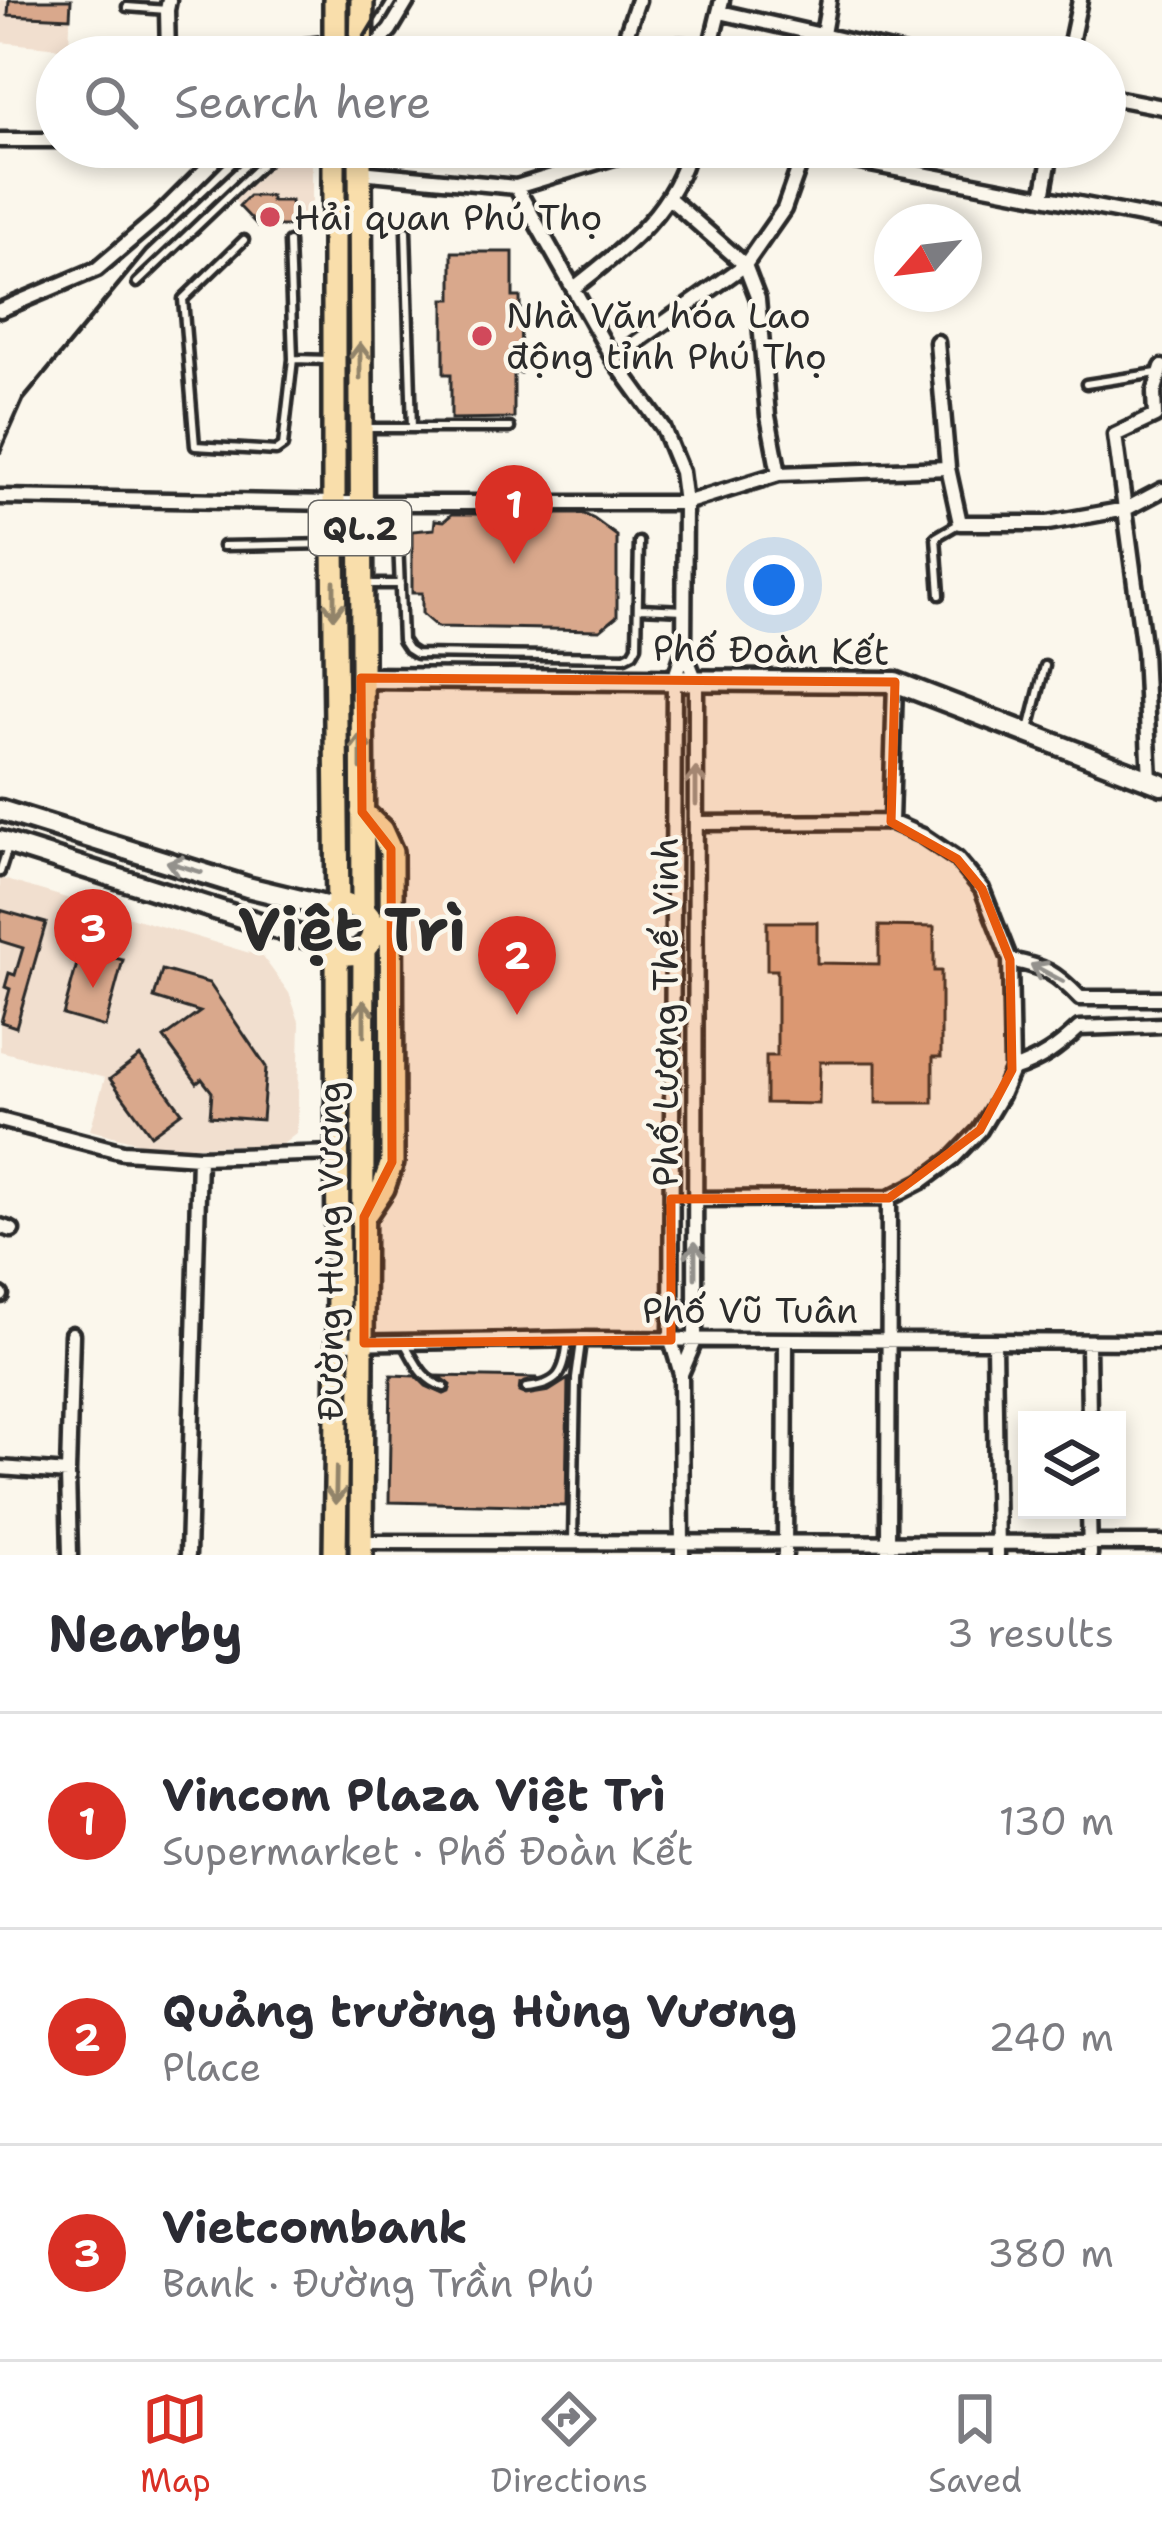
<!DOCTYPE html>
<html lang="en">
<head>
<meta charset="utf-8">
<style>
	:root { --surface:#fff; --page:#f7f7f7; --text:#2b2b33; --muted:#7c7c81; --line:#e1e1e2; --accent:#d93025 }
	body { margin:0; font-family:"Shantell Sans",sans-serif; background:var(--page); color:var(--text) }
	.controls { position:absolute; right:36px; bottom:36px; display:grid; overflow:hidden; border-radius:0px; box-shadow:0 6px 18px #0003 }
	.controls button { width:108px; height:108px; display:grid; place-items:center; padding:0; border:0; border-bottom:3px solid var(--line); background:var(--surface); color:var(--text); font:60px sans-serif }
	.compass { position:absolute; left:874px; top:204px; width:108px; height:108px; border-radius:50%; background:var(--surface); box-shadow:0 6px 18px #0003; rotate:242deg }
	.you { position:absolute; left:774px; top:585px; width:42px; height:42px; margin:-30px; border:9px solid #fff; border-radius:50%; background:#1a73e8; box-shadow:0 0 0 18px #1a73e833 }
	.badge { display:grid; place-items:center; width:78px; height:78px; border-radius:50%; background:var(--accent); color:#fff; font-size:39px; font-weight:700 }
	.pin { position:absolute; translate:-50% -99px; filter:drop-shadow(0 3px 6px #0008) }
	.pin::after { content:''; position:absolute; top:63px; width:42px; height:36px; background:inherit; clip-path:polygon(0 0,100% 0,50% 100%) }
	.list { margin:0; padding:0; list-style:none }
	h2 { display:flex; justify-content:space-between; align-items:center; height:156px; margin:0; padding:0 48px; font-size:51px }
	h2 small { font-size:39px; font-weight:400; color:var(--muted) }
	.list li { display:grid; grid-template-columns:78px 1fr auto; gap:36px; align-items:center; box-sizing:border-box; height:216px; padding:0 48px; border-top:3px solid var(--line) }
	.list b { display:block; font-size:45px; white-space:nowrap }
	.list p { margin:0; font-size:39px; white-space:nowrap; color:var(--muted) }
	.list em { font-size:39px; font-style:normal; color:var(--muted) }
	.icon { flex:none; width:66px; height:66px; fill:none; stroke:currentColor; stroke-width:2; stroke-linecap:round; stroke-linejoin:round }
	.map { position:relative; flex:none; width:1162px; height:1555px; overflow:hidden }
	.search { position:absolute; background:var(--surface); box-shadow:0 6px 18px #0003; left:36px; right:36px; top:36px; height:132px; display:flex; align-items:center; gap:30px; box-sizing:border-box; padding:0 42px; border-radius:66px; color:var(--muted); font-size:45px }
	.sheet { height:804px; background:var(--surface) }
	nav { display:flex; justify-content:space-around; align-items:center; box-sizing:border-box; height:168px; border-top:3px solid var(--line); background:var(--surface); font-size:33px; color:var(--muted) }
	nav a { display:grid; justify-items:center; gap:6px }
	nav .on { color:var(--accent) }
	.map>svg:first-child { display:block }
</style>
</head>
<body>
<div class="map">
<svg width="1162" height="1555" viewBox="0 0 1162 1555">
	<rect width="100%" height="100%" fill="#fbf7ec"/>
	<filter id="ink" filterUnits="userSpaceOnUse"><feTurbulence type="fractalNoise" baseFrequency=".00833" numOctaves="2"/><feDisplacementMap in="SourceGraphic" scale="24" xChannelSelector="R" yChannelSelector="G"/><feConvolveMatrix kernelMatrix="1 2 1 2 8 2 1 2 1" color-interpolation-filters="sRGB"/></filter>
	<g filter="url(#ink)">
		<path fill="#f1dfcf" d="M0,0H71L69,49L0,42Z
			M312,147V226H258L233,199L289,148Z
			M0,878L263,957L289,993L300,1024L297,1133L282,1145L187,1146L143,1144L90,1130L105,1078L0,1051Z"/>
		<path fill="#d9a88c" stroke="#2b2b2b" stroke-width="3" d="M9,0H71L70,18L8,15Z
			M249,196H271V201H291L292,226H258L239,206Z
			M452,252H513V297H520L521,373L514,372V418L451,419V374H444V299H452Z
			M452,514H584L594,519L617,536V616L600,630L437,627L422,614V593H412V531L434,529L435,520L444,521Z
			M0,910L46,923L16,1027L1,1022L10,989L5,987L9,973L15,975L23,948L0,941Z
			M767,922H817V963L879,964V926L934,927V971H941V1057H933V1103H876V1062H820L819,1104L766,1103V1056H777V970H767Z
			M81,949L123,960L105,1027L63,1015Z
			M162,970L209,983L266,1067L262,1120L210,1116L212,1092L202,1079L197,1083L164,1038L200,1012L154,998Z
			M140,1056L182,1112L151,1135L110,1079Z
			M391,1375L416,1376L426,1386L444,1394L449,1392L451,1385L439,1376L538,1378L520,1384L519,1392L526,1395L549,1391L568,1379L566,1506L389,1502Z"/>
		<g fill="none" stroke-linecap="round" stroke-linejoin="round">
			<defs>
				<path id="lane" d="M127,7L167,10
					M266,48L331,40
					M126,55L167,57
					M406,231L412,428
					M244,240L183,299L195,446L276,451L283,446L293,359L330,360
					M289,242L293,359
					M137,283L280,147
					M1086,384L1157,373
					M369,428H510
					M398,540L402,640L408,649L416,654L625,657L633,653L637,646L639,542
					M223,546L330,544
					M367,584H400
					M940,595L936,537L960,523
					M640,608L684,610
					M1029,730L1045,666
					M0,872L8,847
					M405,1344C416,1363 422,1380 444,1387
					M526,1388C561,1385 564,1372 568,1340
					M573,1541L576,1379L581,1342"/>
				<path id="street" d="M720,12L918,57
					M619,56L638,0
					M168,57L167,10L169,0
					M365,57L390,30L408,0
					M615,57C651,46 672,43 709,47
					M708,57L722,0
					M819,57L829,0
					M1068,57L1080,0
					M1105,96L1162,107
					M0,140H57
					M782,147L1162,220
					M360,172L516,187L647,147
					M516,187L613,359L663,428L681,472L685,503L684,650L674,680L671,1340L681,1374L682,1555
					M1043,197L1052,147
					M670,199L745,265L758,299L768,416L779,474
					M574,288C625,247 673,213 690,147
					M0,310L97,269L159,216L228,147
					M937,342L948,468L960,523H1048L1126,509L1162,490
					M613,359L745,265L784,209L806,147
					M0,497L334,503H685L779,474L948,468
					M1150,781L1144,651L1115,435L1155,416L1154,393L1162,367
					M891,822L895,682
					M1010,960C1045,967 1055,972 1080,998H1162
					M1012,1070C1040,1061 1058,1048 1079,1028L1162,1025
					M0,1120L123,1152L199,1157L337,1153
					M695,1199L889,1198L922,1181L953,1158L980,1130L1001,1095L1012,1070L1010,960L982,889L957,859L923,836L891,822L696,823
					M0,1226L12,1230
					M0,1295H1
					M994,1342L997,1555
					M338,1343L581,1339L1162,1342
					M1088,1343L1089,1420
					M681,1374L695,1341L696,681L684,651
					M0,1468L68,1473
					M1089,1510L1090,1555
					M361,1542L1162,1543
					M70,1555L68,1473L72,1334
					M188,1555L199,1157
					M785,1555L786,1341
					M888,1555L889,1198"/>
				<path id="secondary" d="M361,678L895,682L1162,785
					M0,810L247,887L338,909
					M0,841L332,946"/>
				<path id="primary" d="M335,57V0
					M361,57L362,0
					M334,147V544L338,909
					M360,147L363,910
					M362,812L381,830L391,852L392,1162L383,1188L364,1216
					M325 930a24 24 0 1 1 48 0a24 24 0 1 1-48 0Z
					M335,1555L338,1343L337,949
					M361,1555L364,948"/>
			</defs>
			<use href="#lane" stroke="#2b2b2b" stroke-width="15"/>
			<use href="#street" stroke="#2b2b2b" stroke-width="21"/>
			<use href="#secondary" stroke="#2b2b2b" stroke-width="27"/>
			<use href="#primary" stroke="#2b2b2b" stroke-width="30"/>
			<use href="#lane" stroke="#fbf7ec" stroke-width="6"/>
			<use href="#street" stroke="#fbf7ec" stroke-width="12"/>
			<use href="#secondary" stroke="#fbf7ec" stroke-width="18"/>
			<use href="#primary" stroke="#f9deab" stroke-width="21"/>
			<path stroke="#2b2b2b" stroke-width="4.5" d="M348,57L361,43L387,0
				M0,452L23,400L146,251L257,147"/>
		</g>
		<defs><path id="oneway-shaft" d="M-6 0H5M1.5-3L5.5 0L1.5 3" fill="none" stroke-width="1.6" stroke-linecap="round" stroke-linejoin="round" transform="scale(3)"/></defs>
		<g stroke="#92846b">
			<use href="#oneway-shaft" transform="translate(360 361) rotate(-90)"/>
			<use href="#oneway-shaft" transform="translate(334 600) rotate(90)"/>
			<use href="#oneway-shaft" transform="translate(361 751) rotate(-90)"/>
			<use href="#oneway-shaft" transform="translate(364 1018) rotate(-90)"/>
			<use href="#oneway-shaft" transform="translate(336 1486) rotate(91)"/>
		</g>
		<g stroke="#93918c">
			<use href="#oneway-shaft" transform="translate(696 786) rotate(-90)"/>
			<use href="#oneway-shaft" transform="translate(184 867) rotate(-163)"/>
			<use href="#oneway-shaft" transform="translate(1047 973) rotate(-152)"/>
			<use href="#oneway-shaft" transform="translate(695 1260) rotate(-90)"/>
		</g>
	</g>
	<path fill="#e8590c" fill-opacity="0.2" stroke="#e8590c" stroke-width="9" stroke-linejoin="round" d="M361,678L895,682L891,822L957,859L982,889L1010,960L1012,1070L980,1130L889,1198L671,1199V1340L364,1343V1217L392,1162L391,849L362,812Z"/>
	<g fill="#d1495b" stroke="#fbf7ec" stroke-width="4.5">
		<circle cx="270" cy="217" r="12"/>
		<circle cx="482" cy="336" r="12"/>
	</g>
	<g text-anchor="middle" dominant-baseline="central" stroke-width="9" stroke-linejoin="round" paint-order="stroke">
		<rect fill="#fbf7ec" stroke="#696865" stroke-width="3" x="309" y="501" width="102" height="54" rx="9"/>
		<g font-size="33" font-weight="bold" fill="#2b2b2b">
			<text x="360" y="528">QL.2</text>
		</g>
		<g font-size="36" fill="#2b2b2b" stroke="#fbf7ec" text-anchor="start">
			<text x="294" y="217">Hải quan Phú Thọ</text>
			<text x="506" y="315">Nhà Văn hóa Lao<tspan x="506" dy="41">động tỉnh Phú Thọ</tspan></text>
		</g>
		<g font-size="36" fill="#2b2b2b" stroke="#fbf7ec">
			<text transform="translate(771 650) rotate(1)">Phố Đoàn Kết</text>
			<text transform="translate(665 1012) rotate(-90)">Phố Lương Thế Vinh</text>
			<text transform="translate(330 1251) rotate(-90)">Đường Hùng Vương</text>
			<text x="750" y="1310">Phố Vũ Tuân</text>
		</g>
		<g font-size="60" font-weight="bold" fill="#2b2b2b" stroke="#fbf7ec">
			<text x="352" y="929">Việt Trì</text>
		</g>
	</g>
</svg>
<div class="controls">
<button><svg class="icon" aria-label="layers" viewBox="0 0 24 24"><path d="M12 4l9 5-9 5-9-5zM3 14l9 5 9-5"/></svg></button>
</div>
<svg class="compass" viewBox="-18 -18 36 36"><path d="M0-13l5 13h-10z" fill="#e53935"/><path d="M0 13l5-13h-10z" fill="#7c7c81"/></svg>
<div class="you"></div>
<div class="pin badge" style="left:514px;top:564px">1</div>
<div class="pin badge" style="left:517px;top:1015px">2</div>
<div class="pin badge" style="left:93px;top:988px">3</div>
<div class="search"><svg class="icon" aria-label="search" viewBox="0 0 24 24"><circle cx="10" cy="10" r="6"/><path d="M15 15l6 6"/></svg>Search here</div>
</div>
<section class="sheet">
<h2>Nearby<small>3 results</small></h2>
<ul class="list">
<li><span class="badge">1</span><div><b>Vincom Plaza Việt Trì</b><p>Supermarket · Phố Đoàn Kết</p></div><em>130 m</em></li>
<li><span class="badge">2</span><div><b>Quảng trường Hùng Vương</b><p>Place</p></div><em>240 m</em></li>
<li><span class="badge">3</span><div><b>Vietcombank</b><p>Bank · Đường Trần Phú</p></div><em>380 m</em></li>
</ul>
</section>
<nav>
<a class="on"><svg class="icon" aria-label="map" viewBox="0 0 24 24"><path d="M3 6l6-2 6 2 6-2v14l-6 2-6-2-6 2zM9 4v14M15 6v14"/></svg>Map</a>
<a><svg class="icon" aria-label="directions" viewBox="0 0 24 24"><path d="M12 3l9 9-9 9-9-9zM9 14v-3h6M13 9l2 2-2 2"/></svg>Directions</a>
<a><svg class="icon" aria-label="saved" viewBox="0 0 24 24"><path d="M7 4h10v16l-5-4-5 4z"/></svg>Saved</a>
</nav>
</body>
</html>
